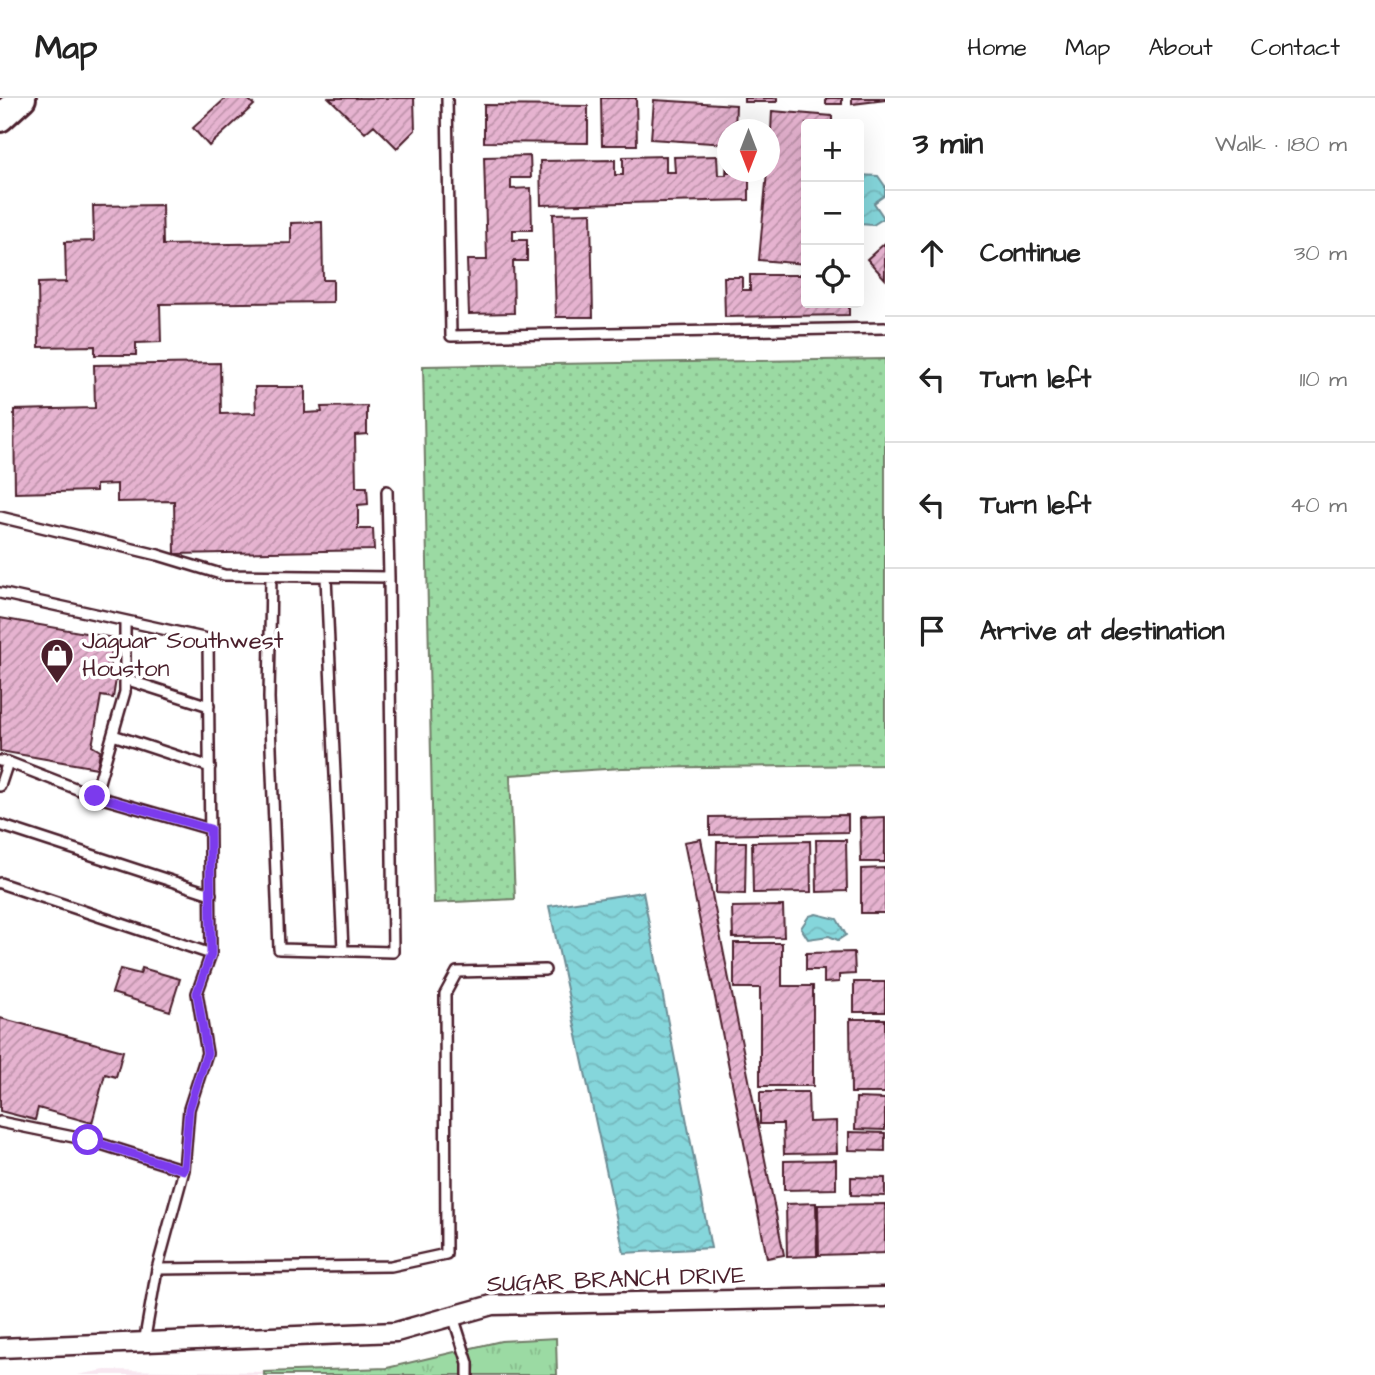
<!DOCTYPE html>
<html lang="en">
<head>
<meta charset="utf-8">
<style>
	:root { --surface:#fff; --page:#f2f2f2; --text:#222; --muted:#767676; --line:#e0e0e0 }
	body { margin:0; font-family:"Architects Daughter",sans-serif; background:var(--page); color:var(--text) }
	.controls { position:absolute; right:21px; top:21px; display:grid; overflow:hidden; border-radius:7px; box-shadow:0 7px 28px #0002 }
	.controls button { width:63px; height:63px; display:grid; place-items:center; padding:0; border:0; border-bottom:2px solid var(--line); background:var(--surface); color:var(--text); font:35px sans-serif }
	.compass { position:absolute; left:717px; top:21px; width:63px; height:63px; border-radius:50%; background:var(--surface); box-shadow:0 7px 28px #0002; rotate:180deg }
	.stop { position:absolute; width:21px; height:21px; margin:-16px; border:5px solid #7c3aed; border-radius:50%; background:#fff }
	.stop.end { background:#7c3aed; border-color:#fff; box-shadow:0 2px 7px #0008 }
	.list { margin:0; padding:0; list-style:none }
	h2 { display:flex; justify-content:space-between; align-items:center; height:91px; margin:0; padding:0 28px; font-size:30px }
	h2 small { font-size:23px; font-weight:400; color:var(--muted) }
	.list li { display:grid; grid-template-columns:46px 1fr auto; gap:21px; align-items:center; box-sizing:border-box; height:126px; padding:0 28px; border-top:2px solid var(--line) }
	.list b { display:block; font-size:26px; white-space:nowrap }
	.list em { font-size:23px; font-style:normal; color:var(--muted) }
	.icon { flex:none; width:38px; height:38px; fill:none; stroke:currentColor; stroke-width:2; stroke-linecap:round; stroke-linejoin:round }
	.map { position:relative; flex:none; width:885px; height:1277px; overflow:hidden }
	header { display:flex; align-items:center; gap:42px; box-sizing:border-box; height:98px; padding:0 35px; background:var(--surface); border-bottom:2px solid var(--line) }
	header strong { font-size:33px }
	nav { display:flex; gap:38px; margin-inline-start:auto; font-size:24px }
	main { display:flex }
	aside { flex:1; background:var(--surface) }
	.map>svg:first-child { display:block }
</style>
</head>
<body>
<header>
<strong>Map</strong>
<nav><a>Home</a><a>Map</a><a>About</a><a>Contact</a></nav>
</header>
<main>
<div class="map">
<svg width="885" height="1277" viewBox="0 0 885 1277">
	<defs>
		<pattern id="grass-dots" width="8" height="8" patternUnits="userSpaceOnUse" patternTransform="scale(1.75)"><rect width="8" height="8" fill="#9bdaa3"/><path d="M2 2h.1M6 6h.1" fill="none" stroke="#87bb8c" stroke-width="1.8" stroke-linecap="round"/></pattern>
		<pattern id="park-tufts" width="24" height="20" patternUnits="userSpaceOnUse" patternTransform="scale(1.75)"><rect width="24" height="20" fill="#9bdaa3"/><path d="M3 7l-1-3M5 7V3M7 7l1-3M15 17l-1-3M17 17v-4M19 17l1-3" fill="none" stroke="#87bb8c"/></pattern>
		<pattern id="water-waves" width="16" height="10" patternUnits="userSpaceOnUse" patternTransform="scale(1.75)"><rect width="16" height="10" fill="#85d6db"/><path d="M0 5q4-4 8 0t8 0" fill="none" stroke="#74b7bc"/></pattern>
		<pattern id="building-hatch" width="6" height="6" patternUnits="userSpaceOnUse" patternTransform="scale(1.75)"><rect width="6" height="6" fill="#e6b3d0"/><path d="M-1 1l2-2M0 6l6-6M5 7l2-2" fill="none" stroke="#bc91a9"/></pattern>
	</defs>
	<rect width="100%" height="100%" fill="#fff"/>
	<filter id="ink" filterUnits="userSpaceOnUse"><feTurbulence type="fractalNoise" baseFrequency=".0143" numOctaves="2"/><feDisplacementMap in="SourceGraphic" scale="14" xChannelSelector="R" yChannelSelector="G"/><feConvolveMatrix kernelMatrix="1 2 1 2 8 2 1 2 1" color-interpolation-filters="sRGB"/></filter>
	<g filter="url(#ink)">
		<path fill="#f8e8f1" d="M105,1272L264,1274V1277H77Z"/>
		<path fill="url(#grass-dots)" stroke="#727c67" stroke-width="2" d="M885,261V667L622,670L510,677L515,801L434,805L423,268Z"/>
		<path fill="url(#park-tufts)" stroke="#727c67" stroke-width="2" d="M556,1240L557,1277H264V1274L387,1270L501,1243Z"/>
		<path fill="url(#water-waves)" stroke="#6d8d95" stroke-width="2" d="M859,77L878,78L885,88V97L874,105L884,120L873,127L859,126Z
			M643,794L711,1150L624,1155L549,808Z
			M816,816L837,821L846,837L838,842L829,838L808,841L801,830L809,818Z"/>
		<path fill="url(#building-hatch)" stroke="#4a1f2b" stroke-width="2" d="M226,0H247L254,7L209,48L193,30Z
			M329,0H414L415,32L397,50L374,27L365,35Z
			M601,0H636L637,47H602Z
			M744,0H777V4H744Z
			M826,0H842V6H826Z
			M852,0H885V2L852,6Z
			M654,2L736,7L735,32H727V46L651,41Z
			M484,7L588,8V45L484,44Z
			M772,13L832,18V26H806V166L759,162L767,74H769Z
			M530,58L531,80H511V91L531,90L532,132H513V142H527V163H513L514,215L469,216L467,162H487L484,59Z
			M666,58V74H675L674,59L717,58L718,77H726L727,59V74H749V102L541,107L540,63L615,62V77H623V59Z
			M162,107L163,147L291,145V125L322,124L323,182H333V204L160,206L161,244L136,245V257H95V248L39,249L38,185L66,184L65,144L94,143L93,108Z
			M591,115L593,219H556L553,116Z
			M885,145V181L867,161Z
			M750,177H806V205H849V217L725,219L724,179H742V192H750Z
			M220,265L221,316L256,315L255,289H305V315L322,314L321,309L367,308V336L355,337L356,389H367L368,406L358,407V431H373L374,452L175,456L174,403L117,404V386L96,387V393L15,395L14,312L95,310L94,267Z
			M0,520L114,540L109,571L117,575L113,600L101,598L92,648L100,653L97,670L0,653Z
			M848,717V734L710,737V719Z
			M885,719V764H861L860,720Z
			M701,741L784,1157L767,1160L684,744Z
			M816,742H846L847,793L817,794Z
			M810,743L811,794L753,795L752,744Z
			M717,744H746L745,796L716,795Z
			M885,770V815H861V771Z
			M783,808L784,839L733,840L732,809Z
			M734,845H782V888H813V988H760V890H734Z
			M854,854L855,876L839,877V884L824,885V872H806V855Z
			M142,870L180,881L170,913L112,895L120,871L140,876Z
			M854,884H885V914H854Z
			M0,920L123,953L116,979L105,976L92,1025L38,1010L35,1022L0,1013Z
			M850,921H885V995H851Z
			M760,994H808L809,1024L836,1023L837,1055L784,1056L783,1026H760Z
			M856,1000L885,1001V1032L855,1031Z
			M849,1034L885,1035V1053L849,1052Z
			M836,1062V1091L784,1092V1063Z
			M851,1079L885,1080V1098L851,1097Z
			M816,1105L817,1158L787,1159L786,1106Z
			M885,1106V1155L819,1157L818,1107Z"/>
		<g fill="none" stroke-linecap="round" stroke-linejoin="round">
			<defs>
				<path id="lane" d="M447,0L451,238L885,230
					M0,419L158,457L224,477L389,479L387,393
					M271,478L269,600L279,851L393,854L389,479
					M326,479L343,852
					M0,495L208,541L211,856L197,895L207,955L189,1011L184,1072L157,1171L144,1245
					M125,581L209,608
					M113,637L210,669
					M0,663L8,664L0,688
					M8,664L95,698L125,594V523
					M95,698L210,731
					M0,727L211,796
					M0,785L211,856
					M0,1024L88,1042L184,1072
					M157,1171L391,1168L446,1156L445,896L457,874L545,872
					M453,1218L468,1265V1277"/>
				<path id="street" d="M0,1250L396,1234L492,1207L885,1199"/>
				<path id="secondary" d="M0,20L22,0"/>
			</defs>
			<use href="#lane" stroke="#4a1f2b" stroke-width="14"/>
			<use href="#street" stroke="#4a1f2b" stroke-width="23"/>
			<use href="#secondary" stroke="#4a1f2b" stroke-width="32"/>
			<use href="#lane" stroke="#fff" stroke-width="9"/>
			<use href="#street" stroke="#fff" stroke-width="18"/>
			<use href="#secondary" stroke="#fff" stroke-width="26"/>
		</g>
	</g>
	<g fill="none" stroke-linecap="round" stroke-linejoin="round" filter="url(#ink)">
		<path stroke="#7c3aed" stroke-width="9" d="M88,1042L184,1072L189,1011L207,955L197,895L211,856L210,731L95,698"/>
	</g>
	<defs>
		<symbol id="shop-pin" viewBox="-11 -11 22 30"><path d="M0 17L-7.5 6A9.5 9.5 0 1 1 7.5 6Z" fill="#4a1f2b" stroke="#fff"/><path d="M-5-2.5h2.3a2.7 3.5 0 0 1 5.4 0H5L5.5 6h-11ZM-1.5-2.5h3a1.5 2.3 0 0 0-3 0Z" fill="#fff"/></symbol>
	</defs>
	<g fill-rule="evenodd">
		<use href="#shop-pin" x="38" y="538" width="38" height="52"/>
	</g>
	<g text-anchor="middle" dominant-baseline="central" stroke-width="7" stroke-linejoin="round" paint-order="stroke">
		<g font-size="24" fill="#4a1f2b" stroke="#fff" text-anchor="start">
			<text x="82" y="543">Jaguar Southwest<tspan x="82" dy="28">Houston</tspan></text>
		</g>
		<g font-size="24" fill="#4a1f2b" stroke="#fff">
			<text transform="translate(616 1182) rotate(-2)">SUGAR BRANCH DRIVE</text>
		</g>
	</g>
</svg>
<div class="controls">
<button>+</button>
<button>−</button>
<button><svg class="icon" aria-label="locate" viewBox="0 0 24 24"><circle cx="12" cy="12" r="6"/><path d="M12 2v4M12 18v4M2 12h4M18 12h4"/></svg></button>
</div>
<svg class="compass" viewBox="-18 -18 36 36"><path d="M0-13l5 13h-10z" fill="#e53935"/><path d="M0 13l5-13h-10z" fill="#767676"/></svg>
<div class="stop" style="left:88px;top:1042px"></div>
<div class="stop end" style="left:95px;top:698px"></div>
</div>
<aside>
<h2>3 min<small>Walk · 180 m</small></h2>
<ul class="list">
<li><svg class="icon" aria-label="ahead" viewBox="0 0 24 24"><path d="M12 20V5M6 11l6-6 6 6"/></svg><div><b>Continue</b></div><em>30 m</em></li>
<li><svg class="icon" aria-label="left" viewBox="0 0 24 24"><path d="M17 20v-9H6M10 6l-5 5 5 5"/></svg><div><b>Turn left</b></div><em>110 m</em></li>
<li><svg class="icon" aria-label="left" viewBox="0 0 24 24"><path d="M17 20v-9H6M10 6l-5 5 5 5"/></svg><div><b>Turn left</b></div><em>40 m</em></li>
<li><svg class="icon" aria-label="arrive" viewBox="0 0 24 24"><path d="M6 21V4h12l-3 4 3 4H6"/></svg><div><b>Arrive at destination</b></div></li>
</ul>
</aside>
</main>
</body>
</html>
